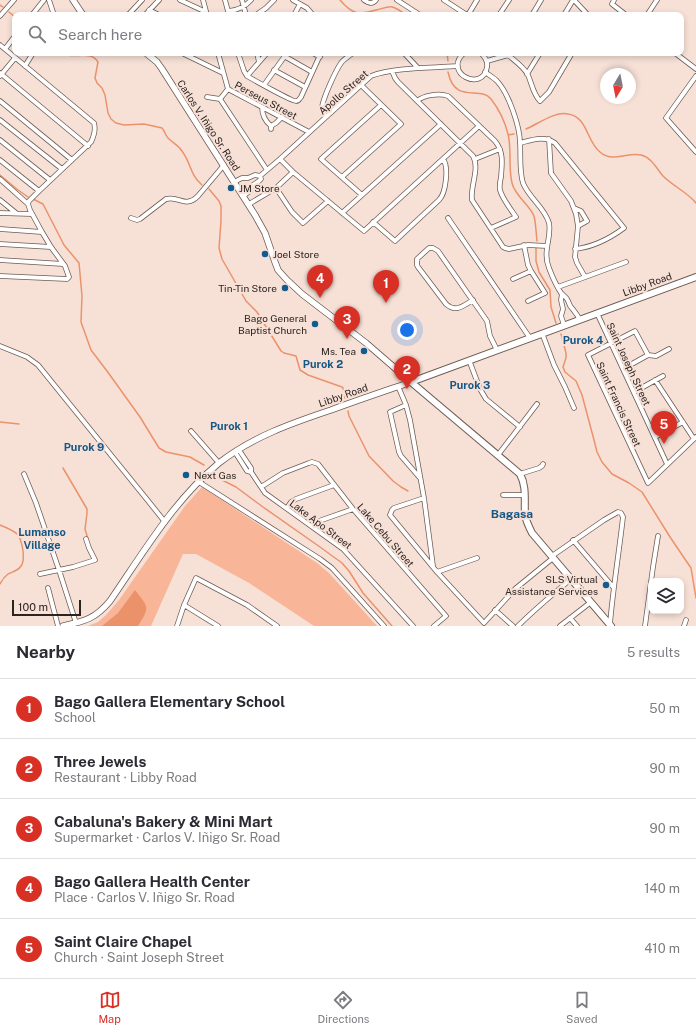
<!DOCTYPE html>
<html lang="en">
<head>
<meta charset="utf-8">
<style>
	:root { --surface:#fff; --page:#f7f7f7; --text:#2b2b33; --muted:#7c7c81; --line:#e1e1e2; --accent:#d93025 }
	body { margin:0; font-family:"Public Sans",sans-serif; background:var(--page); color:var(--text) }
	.controls { position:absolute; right:12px; bottom:12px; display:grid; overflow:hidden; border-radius:8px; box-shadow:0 2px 6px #0003 }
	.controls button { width:36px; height:36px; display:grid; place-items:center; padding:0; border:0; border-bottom:1px solid var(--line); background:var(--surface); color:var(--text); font:20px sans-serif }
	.compass { position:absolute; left:600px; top:68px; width:36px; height:36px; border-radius:50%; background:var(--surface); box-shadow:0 2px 6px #0003; rotate:190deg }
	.scale { position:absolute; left:12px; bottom:10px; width:69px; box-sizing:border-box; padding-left:4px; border:2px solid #2c2421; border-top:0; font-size:11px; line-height:14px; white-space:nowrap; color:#2c2421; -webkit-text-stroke:3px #f7e1d7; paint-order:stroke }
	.you { position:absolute; left:407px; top:330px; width:14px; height:14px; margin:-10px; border:3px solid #fff; border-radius:50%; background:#1a73e8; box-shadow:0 0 0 6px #1a73e833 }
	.badge { display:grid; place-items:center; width:26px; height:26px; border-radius:50%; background:var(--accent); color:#fff; font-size:13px; font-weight:700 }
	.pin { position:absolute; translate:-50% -33px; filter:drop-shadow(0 1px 2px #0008) }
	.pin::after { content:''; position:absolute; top:21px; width:14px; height:12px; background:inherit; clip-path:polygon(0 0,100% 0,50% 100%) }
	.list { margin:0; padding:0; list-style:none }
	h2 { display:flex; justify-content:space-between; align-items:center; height:52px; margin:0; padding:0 16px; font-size:17px }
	h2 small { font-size:13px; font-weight:400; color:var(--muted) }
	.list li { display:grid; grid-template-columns:26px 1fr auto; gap:12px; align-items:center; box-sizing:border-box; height:60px; padding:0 16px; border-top:1px solid var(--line) }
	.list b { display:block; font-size:15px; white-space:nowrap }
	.list p { margin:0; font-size:13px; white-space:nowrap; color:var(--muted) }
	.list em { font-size:13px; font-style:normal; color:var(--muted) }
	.icon { flex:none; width:22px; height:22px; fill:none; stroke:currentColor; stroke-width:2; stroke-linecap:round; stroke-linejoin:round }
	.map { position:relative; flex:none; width:696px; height:626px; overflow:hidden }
	.search { position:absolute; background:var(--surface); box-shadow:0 2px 6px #0003; left:12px; right:12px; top:12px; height:44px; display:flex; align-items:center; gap:10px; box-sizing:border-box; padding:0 14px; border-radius:8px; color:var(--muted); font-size:15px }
	.sheet { height:352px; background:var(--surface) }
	nav { display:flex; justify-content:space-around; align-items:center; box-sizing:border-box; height:56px; border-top:1px solid var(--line); background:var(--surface); font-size:11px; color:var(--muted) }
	nav a { display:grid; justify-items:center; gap:2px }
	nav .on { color:var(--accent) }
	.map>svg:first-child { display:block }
</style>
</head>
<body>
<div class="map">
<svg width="696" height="626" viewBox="0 0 696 626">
	<rect width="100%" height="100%" fill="#f7e1d7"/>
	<path fill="#f9b597" d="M202,487L317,563L329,573L377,626H314L249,583L196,554H183L151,626H88L98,622L106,615L119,600L185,506Z"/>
	<path fill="#eb926b" d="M135,590C149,608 150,607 138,626H102L118,613Z"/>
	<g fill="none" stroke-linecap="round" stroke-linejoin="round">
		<path stroke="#eb926b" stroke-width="1.5" d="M340,0C353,15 358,15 376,10C382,9 387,6 392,7C397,8 402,12 406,15
			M0,5L3,7
			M9,12L15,17
			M62,53C73,60 90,49 98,62L95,78L97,83L102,88L105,95L108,113L111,119L116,123L124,125L144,124L162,128C165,131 165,135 168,138C173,143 178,145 182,151C191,163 190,175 202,185
			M447,53L448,61
			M448,72C455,105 480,85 491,99C498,108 505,122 508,134C512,150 508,167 512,183C515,196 529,204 534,216C536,224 536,233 537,241
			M526,129C538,124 555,111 568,114C588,117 586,141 600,152C612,163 627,152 641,155C651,157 657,169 663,176C673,186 687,192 696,203
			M508,135L514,134
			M0,175L18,190L28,197
			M209,189L219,201L221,206V221L219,248L222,259L246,301L257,312L281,351L284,353L296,356L300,370L308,375L342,387L343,388L345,398
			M33,199L43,204L64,245L79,263L82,296L81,322L91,350L107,371L140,417L159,448L166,452L190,457L204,465
			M536,248V261L539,272L550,290L551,307L556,323
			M561,334L566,353V358L563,367L565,372L576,381L582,395L594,440L597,452L602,462L612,474L629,483L642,492L670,537L691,568L696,598
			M348,411L349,416L369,456L393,481L401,487L408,491
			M0,422L19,424
			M63,468L87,509V513L85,529L88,539
			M216,477L236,487L263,507L320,547L342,563L349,571L363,593L392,626
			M0,525C5,527 13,530 17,534C22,539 26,559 21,566C18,571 12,572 8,574C4,577 2,580 0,584"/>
		<defs>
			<path id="minor" d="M49,0L54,15
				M180,0L206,12
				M203,0L207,15
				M225,0L229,15
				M242,0L246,15
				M293,0L307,8L313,15
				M364,0C368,3 372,5 376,0
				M397,0L420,15
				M444,0L467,15
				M574,0L588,15
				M614,0L612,4L626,15
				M149,10L159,15
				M229,11C238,10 245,7 251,0
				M32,15L44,0
				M128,15L142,0
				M145,15L159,0
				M256,15L266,8L274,0
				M294,15L300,4
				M468,15L477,0
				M499,15L509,0
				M532,15L541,0
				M564,15L573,0
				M647,15L657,0
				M0,16L14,0
				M0,45L94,123C96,130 94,136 91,142L39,191L29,201L28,204
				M5,49L15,36
				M182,53L223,73
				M218,53L228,89L309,132
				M238,53L244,71L247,76C252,79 293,102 296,101C299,101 299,99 301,97L321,53
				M257,53L259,62
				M313,53L320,57
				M404,53L418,68
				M464,53C442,73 483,93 487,67C488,61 485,57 481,53
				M675,53L696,69
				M508,55C515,61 524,67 528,75C532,84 533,94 540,101L549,92L572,53
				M284,56L312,72
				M487,61L508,55L509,54
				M25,66L33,53
				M274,70L305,87
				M392,71L395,78L398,82L473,156C480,169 470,186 472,200L503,247L505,248L509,249L528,245L547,246
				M485,72C489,75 494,78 497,81C509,94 520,127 520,143C521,156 519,170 523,183C529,198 545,208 549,223C552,238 542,251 549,268C552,276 556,285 561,293C563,295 566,297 567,299C569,302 569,305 571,307C575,312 577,314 580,320
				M0,73L88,146
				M527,74L540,53
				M0,76L15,58
				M247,76L267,53
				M696,76L666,118L696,152
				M264,85L287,53
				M207,97L220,99
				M220,99L267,170
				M220,99L228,89
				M0,101L72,160
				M417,101C424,95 439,93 448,96L495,141C504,152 502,164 501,177C500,182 499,186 500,190C502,198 511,210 516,217L491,228
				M262,107C262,115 265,121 271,126
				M326,117C324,114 322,111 322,108C322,100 336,70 341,63C344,59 349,56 353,53
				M0,120L62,169
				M271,129V126L276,123L282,117
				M549,139L551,173L571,201L576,214L578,226L575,257L577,263L585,277
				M0,140L50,180
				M520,143C532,140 544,135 555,143L624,228C609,239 594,247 575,249
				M280,159L293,172L364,231L479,126
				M475,159L500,149
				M0,160L39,191
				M342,177L401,124L361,85
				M0,179L28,204L30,210L42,232L51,247L65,266L69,277L67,279L0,276
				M234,182L242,178H248L255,175L260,176
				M276,188L292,212L303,223L328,201
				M362,195L321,159L381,105
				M243,196L250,191L253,185L259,181L261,179L260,176L280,159L371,76C393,67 433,68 458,66
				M0,200L16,213
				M249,204L276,188L293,172
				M574,208L581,211L587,221L578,226
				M0,213L32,214
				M342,213L441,124
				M131,218L137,220L140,219L166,199C179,195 185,209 198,196L224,165
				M448,218L530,338
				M373,222L395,241L439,200C446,193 449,167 443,159
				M0,229L42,232
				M0,244L51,247
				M524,245L528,265L531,271L545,293L528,301
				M0,260L63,264
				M513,279L531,271
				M558,287L626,262
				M562,294L561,300L563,309L561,316L564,325
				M473,300C463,306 456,313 446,304L418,267L417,265V259L429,248H433L438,251L487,321L490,336L497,350
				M597,313L667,464
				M542,333L554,365L565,387L574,408
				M0,346L27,357L38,365L149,502L165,522
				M648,355L635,331L588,355L648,483L696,437
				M648,355L656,356L669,349
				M469,360L480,389L486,399L520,427
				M623,369L648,355
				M655,380L694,439
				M398,386L406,405L410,420L424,498L433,566
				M634,392L663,376
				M406,405L390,412L399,452L401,456L420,478
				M191,431L219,463
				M655,437L683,422
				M239,450L251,468V472
				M235,452L247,471L251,472L265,493L343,549L413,626
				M498,455L537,404
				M24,474L36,503L59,570L76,623
				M520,474L539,468L542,466L543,464
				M199,482L320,559L332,568L384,626
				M261,487L283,473L309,463L312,462L318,464L353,509L446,616L434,626
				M503,495H525
				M424,498L394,508L392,510L390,515L437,572L484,623L515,589L553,558
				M287,508L291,502L296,499L334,485
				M313,527L319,521L353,509
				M573,540L613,587
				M552,556L604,520L618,512L621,513L623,517C619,553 613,588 610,624
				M437,572L477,558
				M40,574L73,567L95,560L89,548L86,539
				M48,588L58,626
				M184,605L218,626
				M495,610L513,626
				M570,618L577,626
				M177,626L184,605L196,578L247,605L277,626
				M518,626C535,609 553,594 571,579
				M560,626L591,602
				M645,626L653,567L658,536
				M684,626L686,620"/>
			<path id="secondary" d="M73,0L83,15
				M63,626C85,621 95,619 110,601C143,553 174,500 219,463C252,437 292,423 331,410C358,400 385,391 411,382L366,343L302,294L287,280L278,270L275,262L265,233L255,215L162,69L157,62L146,53"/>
			<path id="primary" d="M611,626L532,533C529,527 526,521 525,515C524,501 527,487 520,474L411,382L696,277"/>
		</defs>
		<use href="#minor" stroke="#6d5b53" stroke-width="5.5"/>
		<use href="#secondary" stroke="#6d5b53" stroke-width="7"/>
		<use href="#primary" stroke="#6d5b53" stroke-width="8"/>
		<use href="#minor" stroke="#fff" stroke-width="4"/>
		<use href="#secondary" stroke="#fff" stroke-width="5.5"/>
		<use href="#primary" stroke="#fff" stroke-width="6"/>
	</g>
	<g fill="#125b8e" stroke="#f7e1d7" stroke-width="1.5">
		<circle cx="231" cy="188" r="4"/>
		<circle cx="265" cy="254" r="4"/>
		<circle cx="285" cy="288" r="4"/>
		<circle cx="315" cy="324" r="4"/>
		<circle cx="364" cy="351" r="4"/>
		<circle cx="186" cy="475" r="4"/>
		<circle cx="606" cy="585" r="4"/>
	</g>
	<g text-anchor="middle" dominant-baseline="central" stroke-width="4" stroke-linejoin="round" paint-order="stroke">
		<g font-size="10" fill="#2c2421" stroke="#f7e1d7">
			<text transform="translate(343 92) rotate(-41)">Apollo Street</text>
			<text transform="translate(266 100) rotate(28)">Perseus Street</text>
			<text transform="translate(209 125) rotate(57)">Carlos V. Iñigo Sr. Road</text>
			<text transform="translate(647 284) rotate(-20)">Libby Road</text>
			<text transform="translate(629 364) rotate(65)">Saint Joseph Street</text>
			<text transform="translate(343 395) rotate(-19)">Libby Road</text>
			<text transform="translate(619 404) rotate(65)">Saint Francis Street</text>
			<text transform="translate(321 524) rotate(37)">Lake Apo Street</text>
			<text transform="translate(386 535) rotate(49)">Lake Cebu Street</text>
		</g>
		<g font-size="10" fill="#2c2421" stroke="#f7e1d7" text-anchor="end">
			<text x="239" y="188" text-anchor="start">JM Store</text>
			<text x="273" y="254" text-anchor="start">Joel Store</text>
			<text x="277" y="288">Tin-Tin Store</text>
			<text x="307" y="318">Bago General<tspan x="307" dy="12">Baptist Church</tspan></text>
			<text x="356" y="351">Ms. Tea</text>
			<text x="194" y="475" text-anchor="start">Next Gas</text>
			<text x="598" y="579">SLS Virtual<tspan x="598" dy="12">Assistance Services</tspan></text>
		</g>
		<g font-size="11" font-weight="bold" fill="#175786" stroke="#f7e1d7">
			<text x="583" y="340">Purok 4</text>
			<text x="323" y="364">Purok 2</text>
			<text x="470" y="385">Purok 3</text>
			<text x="229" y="426">Purok 1</text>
			<text x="84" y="447">Purok 9</text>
			<text x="42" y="532">Lumanso<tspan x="42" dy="13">Village</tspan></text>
		</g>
		<g font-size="12" font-weight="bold" fill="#175786" stroke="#f7e1d7">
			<text x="512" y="514">Bagasa</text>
		</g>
	</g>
</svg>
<div class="controls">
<button><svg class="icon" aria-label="layers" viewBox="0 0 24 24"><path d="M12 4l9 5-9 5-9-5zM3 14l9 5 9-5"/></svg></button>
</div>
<svg class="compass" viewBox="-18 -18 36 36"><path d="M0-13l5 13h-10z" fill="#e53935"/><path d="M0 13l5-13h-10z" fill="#7c7c81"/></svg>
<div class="scale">100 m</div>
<div class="you"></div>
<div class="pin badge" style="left:386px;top:303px">1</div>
<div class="pin badge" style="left:407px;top:389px">2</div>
<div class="pin badge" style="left:347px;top:339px">3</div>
<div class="pin badge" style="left:320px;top:298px">4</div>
<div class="pin badge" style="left:664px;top:444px">5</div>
<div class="search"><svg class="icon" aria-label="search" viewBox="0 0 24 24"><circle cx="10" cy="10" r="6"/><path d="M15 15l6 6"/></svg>Search here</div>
</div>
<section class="sheet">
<h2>Nearby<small>5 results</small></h2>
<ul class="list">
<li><span class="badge">1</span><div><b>Bago Gallera Elementary School</b><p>School</p></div><em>50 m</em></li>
<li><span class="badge">2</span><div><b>Three Jewels</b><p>Restaurant · Libby Road</p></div><em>90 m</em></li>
<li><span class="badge">3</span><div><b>Cabaluna's Bakery &amp; Mini Mart</b><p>Supermarket · Carlos V. Iñigo Sr. Road</p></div><em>90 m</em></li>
<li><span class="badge">4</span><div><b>Bago Gallera Health Center</b><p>Place · Carlos V. Iñigo Sr. Road</p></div><em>140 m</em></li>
<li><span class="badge">5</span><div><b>Saint Claire Chapel</b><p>Church · Saint Joseph Street</p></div><em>410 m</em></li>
</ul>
</section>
<nav>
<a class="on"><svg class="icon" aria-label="map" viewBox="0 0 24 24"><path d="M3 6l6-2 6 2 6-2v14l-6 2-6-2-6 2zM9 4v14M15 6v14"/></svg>Map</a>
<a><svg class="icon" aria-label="directions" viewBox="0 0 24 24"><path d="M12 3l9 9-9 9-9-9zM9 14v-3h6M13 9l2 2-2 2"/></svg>Directions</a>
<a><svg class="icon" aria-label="saved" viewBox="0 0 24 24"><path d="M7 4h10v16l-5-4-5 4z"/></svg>Saved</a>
</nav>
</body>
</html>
